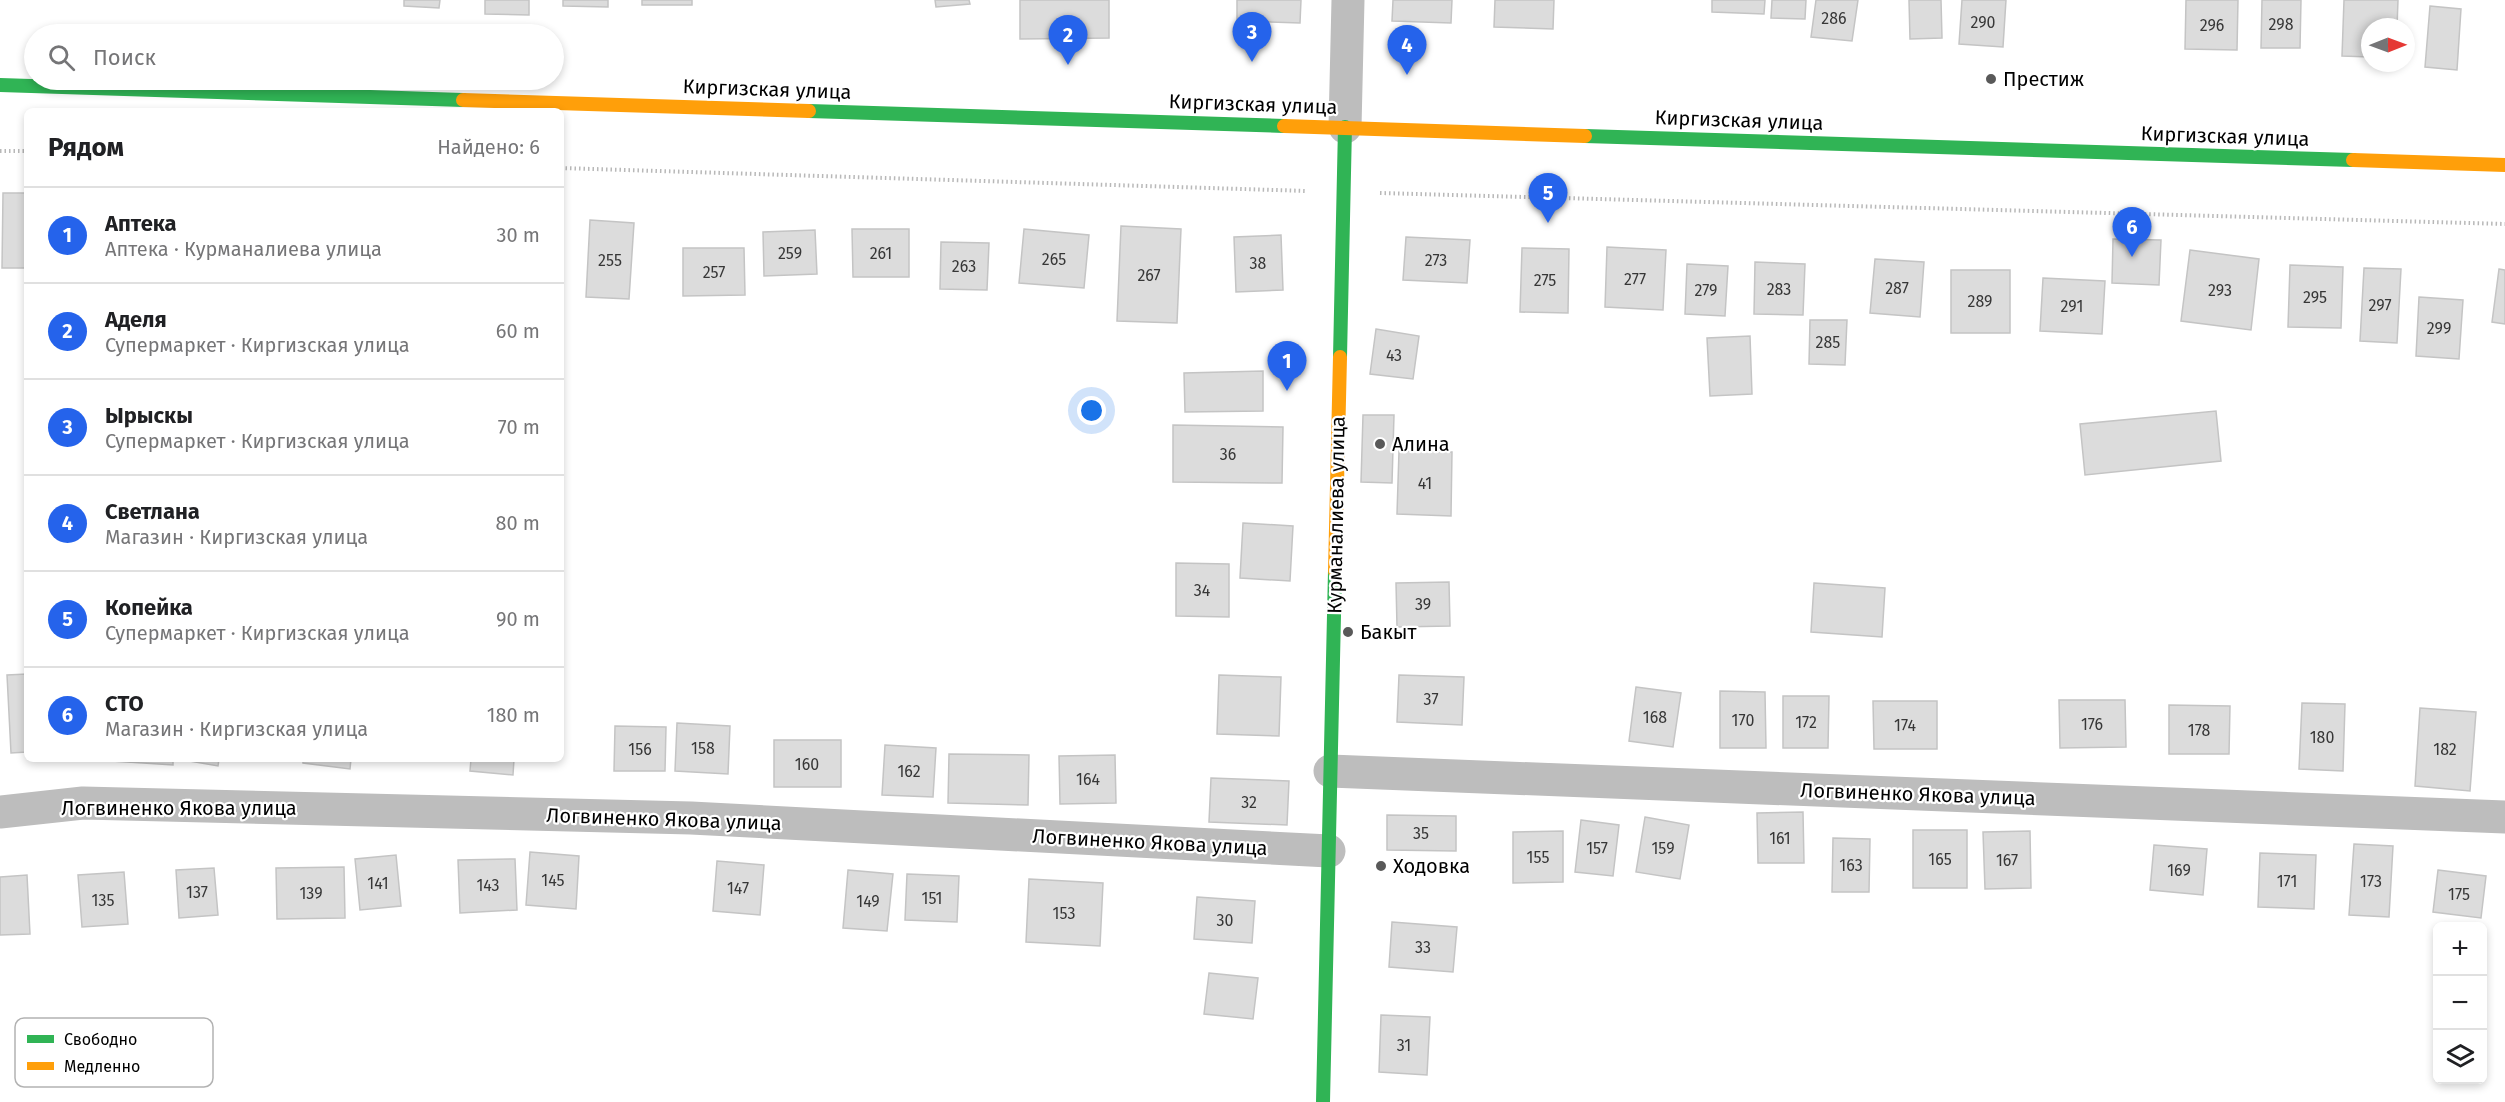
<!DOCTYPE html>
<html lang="ru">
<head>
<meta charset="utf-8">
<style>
	:root { --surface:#fff; --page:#f6f6f6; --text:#202124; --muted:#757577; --line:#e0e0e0; --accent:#2563eb }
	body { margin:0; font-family:"Fira Sans",sans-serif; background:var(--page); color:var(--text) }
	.controls { position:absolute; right:18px; bottom:18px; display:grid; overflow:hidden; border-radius:9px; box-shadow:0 3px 9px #0003 }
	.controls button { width:54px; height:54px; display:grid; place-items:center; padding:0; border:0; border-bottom:2px solid var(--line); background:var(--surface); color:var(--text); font:30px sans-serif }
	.compass { position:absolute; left:2361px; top:18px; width:54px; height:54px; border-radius:50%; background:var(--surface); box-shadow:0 3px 9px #0003; rotate:89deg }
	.you { position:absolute; left:1092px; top:411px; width:21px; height:21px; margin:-15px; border:4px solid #fff; border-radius:50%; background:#1a73e8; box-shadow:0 0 0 9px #1a73e833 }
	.badge { display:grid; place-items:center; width:39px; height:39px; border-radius:50%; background:var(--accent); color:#fff; font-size:20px; font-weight:700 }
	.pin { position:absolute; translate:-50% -50px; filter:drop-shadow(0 2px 3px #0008) }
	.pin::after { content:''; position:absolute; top:32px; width:21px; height:18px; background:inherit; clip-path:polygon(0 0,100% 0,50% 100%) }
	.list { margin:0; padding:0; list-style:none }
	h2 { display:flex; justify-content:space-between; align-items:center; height:78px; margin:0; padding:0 24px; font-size:26px }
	h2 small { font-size:20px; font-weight:400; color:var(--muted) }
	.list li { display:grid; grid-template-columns:39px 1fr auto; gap:18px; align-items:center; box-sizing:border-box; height:96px; padding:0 24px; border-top:2px solid var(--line) }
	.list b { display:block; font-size:22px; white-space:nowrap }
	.list p { margin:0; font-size:20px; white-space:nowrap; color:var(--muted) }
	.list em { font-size:20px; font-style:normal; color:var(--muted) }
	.icon { flex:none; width:33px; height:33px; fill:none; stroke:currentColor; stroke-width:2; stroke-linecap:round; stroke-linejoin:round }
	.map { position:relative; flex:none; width:2505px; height:1102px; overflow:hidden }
	.search { position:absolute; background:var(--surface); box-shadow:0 3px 9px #0003; left:24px; top:24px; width:540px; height:66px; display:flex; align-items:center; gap:15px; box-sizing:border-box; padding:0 21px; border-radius:33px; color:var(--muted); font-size:22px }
	.panel { position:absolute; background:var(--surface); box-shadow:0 3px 9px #0003; left:24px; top:108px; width:540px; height:654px; border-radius:9px }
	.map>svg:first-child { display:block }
</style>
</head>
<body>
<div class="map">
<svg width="2505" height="1102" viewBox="0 0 2505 1102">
	<rect width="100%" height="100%" fill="#fff"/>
	<path fill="#dcdcdc" stroke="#c4c4c4" stroke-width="1.5" d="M404,0H440L439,8L404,6Z
		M485,0H529V15L485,14Z
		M563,0H608V7L563,6Z
		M642,0H692V5H642Z
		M935,0H969L970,4L936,7Z
		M1020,0H1109V38L1020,39Z
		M1237,0H1301L1300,23L1237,21Z
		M1393,0H1452L1451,23L1392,21Z
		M1495,0H1554L1553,29L1494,27Z
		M1712,0H1765L1764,14L1712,12Z
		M1772,0H1806L1805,19L1771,18Z
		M1816,0H1858L1852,41L1811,37Z
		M1909,0H1941L1942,38L1910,39Z
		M1962,0H2006L2003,47L1959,44Z
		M2186,0H2238L2237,50L2185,49Z
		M2262,0H2301L2300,48H2261Z
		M2344,0H2398L2397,27H2370V57L2342,56Z
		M2430,6L2461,9L2457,70L2425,67Z
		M3,193H27V268H2Z
		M590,220L634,223L629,299L586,297Z
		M1121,226L1181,229L1177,323L1117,321Z
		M852,229H909V277H853Z
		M1024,229L1089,235L1084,288L1019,283Z
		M815,230L817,274L764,276L763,232Z
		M1281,235L1283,290L1236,292L1234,237Z
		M1406,237L1470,240L1467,283L1403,280Z
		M2113,239L2161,240L2159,285L2112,283Z
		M941,242L989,243L987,290L940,289Z
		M1607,247L1666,250L1663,310L1605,307Z
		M683,248H744L745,295L683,296Z
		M1522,248L1569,249L1568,313L1520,312Z
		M2190,250L2259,259L2251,330L2181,321Z
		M1875,259L1924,262L1920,317L1870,313Z
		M1755,262L1805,264L1803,315L1754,314Z
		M1687,264L1728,266L1725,316L1685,314Z
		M2290,265L2343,267L2341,328L2288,327Z
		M2364,268L2401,269L2397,343L2360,341Z
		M2499,269L2505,270V324L2492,322Z
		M1951,270H2010V333H1951Z
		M2043,278L2105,281L2102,334L2040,331Z
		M2419,297L2463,300L2459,359L2416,356Z
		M1810,320H1847L1845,365L1809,364Z
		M1376,329L1419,336L1413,379L1370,374Z
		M1750,336L1752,394L1710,396L1707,338Z
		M1263,371V411L1185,412L1184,373Z
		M2216,411L2221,461L2085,475L2080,424Z
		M1363,415H1394L1392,483L1361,482Z
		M1173,425L1283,427L1282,483L1173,482Z
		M1399,451L1452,452L1451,516L1397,514Z
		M1243,523L1293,526L1290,581L1240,578Z
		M1176,563L1229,564V617L1176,616Z
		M1449,582L1450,626L1397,627L1396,583Z
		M1814,583L1885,588L1882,637L1811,632Z
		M27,674V752L11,753L7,675Z
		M1219,675L1281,677L1279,736L1217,734Z
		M1399,675L1464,677L1462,725L1397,722Z
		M1636,687L1681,693L1673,747L1629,741Z
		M1720,691L1765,692L1766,748H1720Z
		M1783,696H1829L1828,748H1783Z
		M2059,700H2125L2126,747L2060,748Z
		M1873,701H1937V749H1874Z
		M2302,703L2345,704L2343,771L2299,769Z
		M2169,705L2230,706L2229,754H2169Z
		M2420,708L2476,712L2470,791L2415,786Z
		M677,723L730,726L728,774L675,771Z
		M615,726L666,727L665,771H614Z
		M774,740H841V787H774Z
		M885,745L936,748L933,797L882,795Z
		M949,754L1029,755L1028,805L948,803Z
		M1115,755L1116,803L1060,804L1059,756Z
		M112,759H173V765L112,761Z
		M178,759H219L218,766Z
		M303,759H351L350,769L303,763Z
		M471,759H514L513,775L470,771Z
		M1211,778L1289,781L1287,825L1209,822Z
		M1803,812L1804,863H1758L1757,813Z
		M1387,815L1456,816V851L1387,850Z
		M1645,817L1689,825L1680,879L1636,872Z
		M1581,820L1619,825L1613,876L1575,872Z
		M1913,830H1967V888H1913Z
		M1563,831V882L1513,883V832Z
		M2030,831L2031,888L1985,889L1983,832Z
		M1833,838L1870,839L1869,892H1832Z
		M2354,844L2393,846L2389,917L2349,915Z
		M2154,845L2207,849L2203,895L2150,890Z
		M530,852L579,856L576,909L526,905Z
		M2260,853L2316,855L2314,909L2258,907Z
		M396,855L401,906L360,910L355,859Z
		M515,859L517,910L460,913L458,860Z
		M717,861L764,865L760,915L713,911Z
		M344,867L345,918L277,919L276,868Z
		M214,868L218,915L179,918L176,870Z
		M848,870L893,874L887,931L843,928Z
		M2438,870L2486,876L2481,918L2433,912Z
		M124,872L128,924L82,927L78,875Z
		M907,874L959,876L957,922L905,920Z
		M27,875L30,934L0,935V877Z
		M1029,879L1103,883L1100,946L1026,942Z
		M1197,897L1255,901L1252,943L1194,939Z
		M1392,922L1457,927L1453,972L1389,967Z
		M1209,973L1258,978L1253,1019L1204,1014Z
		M1381,1015L1430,1017L1427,1075L1379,1072Z"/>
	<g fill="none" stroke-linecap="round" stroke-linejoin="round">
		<path stroke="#b8b8b8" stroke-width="4" stroke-dasharray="1.5 3" stroke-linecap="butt" d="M0,151H27
			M561,168L1307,191
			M1380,193L2505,224"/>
		<path stroke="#bdbdbd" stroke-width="33" d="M1345,127L1348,0
			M1330,771L2505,817
			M0,812L83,803L691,818L1329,851"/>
		<path stroke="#30b455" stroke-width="14" d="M0,85L463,100
			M809,111L1284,126
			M1585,136L2353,160
			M1340,357L1345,127
			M1323,1102L1335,571"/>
		<path stroke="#ff9f0a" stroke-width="14" d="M463,100L809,111
			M1284,126L1585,136
			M2353,160L2505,165
			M1335,571L1340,357"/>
	</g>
	<g fill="#595959" stroke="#fff" stroke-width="2">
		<circle cx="1991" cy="79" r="6"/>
		<circle cx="1380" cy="444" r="6"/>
		<circle cx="1348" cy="632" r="6"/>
		<circle cx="1381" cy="866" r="6"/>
	</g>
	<g text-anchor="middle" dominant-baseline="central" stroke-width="4.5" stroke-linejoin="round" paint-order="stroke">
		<g font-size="16" fill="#373737">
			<text x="1834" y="18">286</text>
			<text x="1983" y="22">290</text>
			<text x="2281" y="24">298</text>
			<text x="2212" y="25">296</text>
			<text x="790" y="253">259</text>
			<text x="881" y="253">261</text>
			<text x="1054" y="259">265</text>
			<text x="610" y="260">255</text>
			<text x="1436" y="260">273</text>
			<text x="1258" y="263">38</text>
			<text x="964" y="266">263</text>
			<text x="714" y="272">257</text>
			<text x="1149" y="275">267</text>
			<text x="1635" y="279">277</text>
			<text x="1545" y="280">275</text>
			<text x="1897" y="288">287</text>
			<text x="1779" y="289">283</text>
			<text x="1706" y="290">279</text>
			<text x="2220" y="290">293</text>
			<text x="2315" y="297">295</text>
			<text x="1980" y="301">289</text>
			<text x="2380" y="305">297</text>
			<text x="2072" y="306">291</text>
			<text x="2439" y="328">299</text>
			<text x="1828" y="342">285</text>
			<text x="1394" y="355">43</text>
			<text x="1228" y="454">36</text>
			<text x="1425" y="483">41</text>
			<text x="1202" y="590">34</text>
			<text x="1423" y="604">39</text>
			<text x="1431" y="699">37</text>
			<text x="1655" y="717">168</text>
			<text x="1743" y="720">170</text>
			<text x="1806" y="722">172</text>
			<text x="2092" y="724">176</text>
			<text x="1905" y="725">174</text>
			<text x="2199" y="730">178</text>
			<text x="2322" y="737">180</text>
			<text x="703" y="748">158</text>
			<text x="640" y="749">156</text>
			<text x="2445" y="749">182</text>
			<text x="807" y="764">160</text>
			<text x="909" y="771">162</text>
			<text x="1088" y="779">164</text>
			<text x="1249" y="802">32</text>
			<text x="1421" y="833">35</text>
			<text x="1780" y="838">161</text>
			<text x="1597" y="848">157</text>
			<text x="1663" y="848">159</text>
			<text x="1538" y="857">155</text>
			<text x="1940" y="859">165</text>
			<text x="2007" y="860">167</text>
			<text x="1851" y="865">163</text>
			<text x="2179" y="870">169</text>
			<text x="553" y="880">145</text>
			<text x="2287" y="881">171</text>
			<text x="2371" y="881">173</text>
			<text x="378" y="883">141</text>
			<text x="488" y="885">143</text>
			<text x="738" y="888">147</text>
			<text x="197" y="892">137</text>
			<text x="311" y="893">139</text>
			<text x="2459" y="894">175</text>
			<text x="932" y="898">151</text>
			<text x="103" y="900">135</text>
			<text x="868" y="901">149</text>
			<text x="1064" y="913">153</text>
			<text x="1225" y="920">30</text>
			<text x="1423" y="947">33</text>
			<text x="1404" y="1045">31</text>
		</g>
		<g font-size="20" fill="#000" stroke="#fff" text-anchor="start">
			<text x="2003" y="79">Престиж</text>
			<text x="1392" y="444">Алина</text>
			<text x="1360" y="632">Бакыт</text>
			<text x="1393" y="866">Ходовка</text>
		</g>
		<g font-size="20" fill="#000" stroke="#fff">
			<text transform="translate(767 89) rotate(2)">Киргизская улица</text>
			<text transform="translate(1253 104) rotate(2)">Киргизская улица</text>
			<text transform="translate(1739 120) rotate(2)">Киргизская улица</text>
			<text transform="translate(2225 136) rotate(2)">Киргизская улица</text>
			<text transform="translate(1336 515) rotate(-89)">Курманалиева улица</text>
			<text transform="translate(1918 794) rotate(2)">Логвиненко Якова улица</text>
			<text x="179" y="808">Логвиненко Якова улица</text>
			<text transform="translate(664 819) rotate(2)">Логвиненко Якова улица</text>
			<text transform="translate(1150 842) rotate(3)">Логвиненко Якова улица</text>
		</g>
	</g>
	<rect x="15" y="1018" width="198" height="69" rx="9" fill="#fff" stroke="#b2b2b2" stroke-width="1.5"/>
	<rect x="27" y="1035" width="27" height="8" fill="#30b455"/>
	<rect x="27" y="1062" width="27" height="8" fill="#ff9f0a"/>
	<g font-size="16" fill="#000">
		<text x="64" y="1045">Свободно</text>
		<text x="64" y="1072">Медленно</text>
	</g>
</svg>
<div class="controls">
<button>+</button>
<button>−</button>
<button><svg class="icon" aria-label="layers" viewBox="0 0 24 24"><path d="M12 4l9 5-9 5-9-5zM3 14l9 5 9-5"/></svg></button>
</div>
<svg class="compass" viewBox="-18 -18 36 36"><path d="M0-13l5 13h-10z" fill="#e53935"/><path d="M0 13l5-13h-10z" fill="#757577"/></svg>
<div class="you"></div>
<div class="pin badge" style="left:1287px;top:391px">1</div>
<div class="pin badge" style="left:1068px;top:65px">2</div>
<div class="pin badge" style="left:1252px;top:62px">3</div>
<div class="pin badge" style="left:1407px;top:75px">4</div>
<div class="pin badge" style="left:1548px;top:223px">5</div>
<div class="pin badge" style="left:2132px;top:257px">6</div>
<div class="search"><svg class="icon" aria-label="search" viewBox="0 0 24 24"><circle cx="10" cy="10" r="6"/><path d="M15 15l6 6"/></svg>Поиск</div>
<section class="panel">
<h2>Рядом<small>Найдено: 6</small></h2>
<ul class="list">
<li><span class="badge">1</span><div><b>Аптека</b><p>Аптека · Курманалиева улица</p></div><em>30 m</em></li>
<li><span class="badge">2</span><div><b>Аделя</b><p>Супермаркет · Киргизская улица</p></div><em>60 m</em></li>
<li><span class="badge">3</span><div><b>Ырыскы</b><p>Супермаркет · Киргизская улица</p></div><em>70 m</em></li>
<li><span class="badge">4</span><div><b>Светлана</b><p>Магазин · Киргизская улица</p></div><em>80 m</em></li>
<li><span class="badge">5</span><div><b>Копейка</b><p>Супермаркет · Киргизская улица</p></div><em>90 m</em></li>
<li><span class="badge">6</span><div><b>СТО</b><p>Магазин · Киргизская улица</p></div><em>180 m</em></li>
</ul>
</section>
</div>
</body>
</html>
